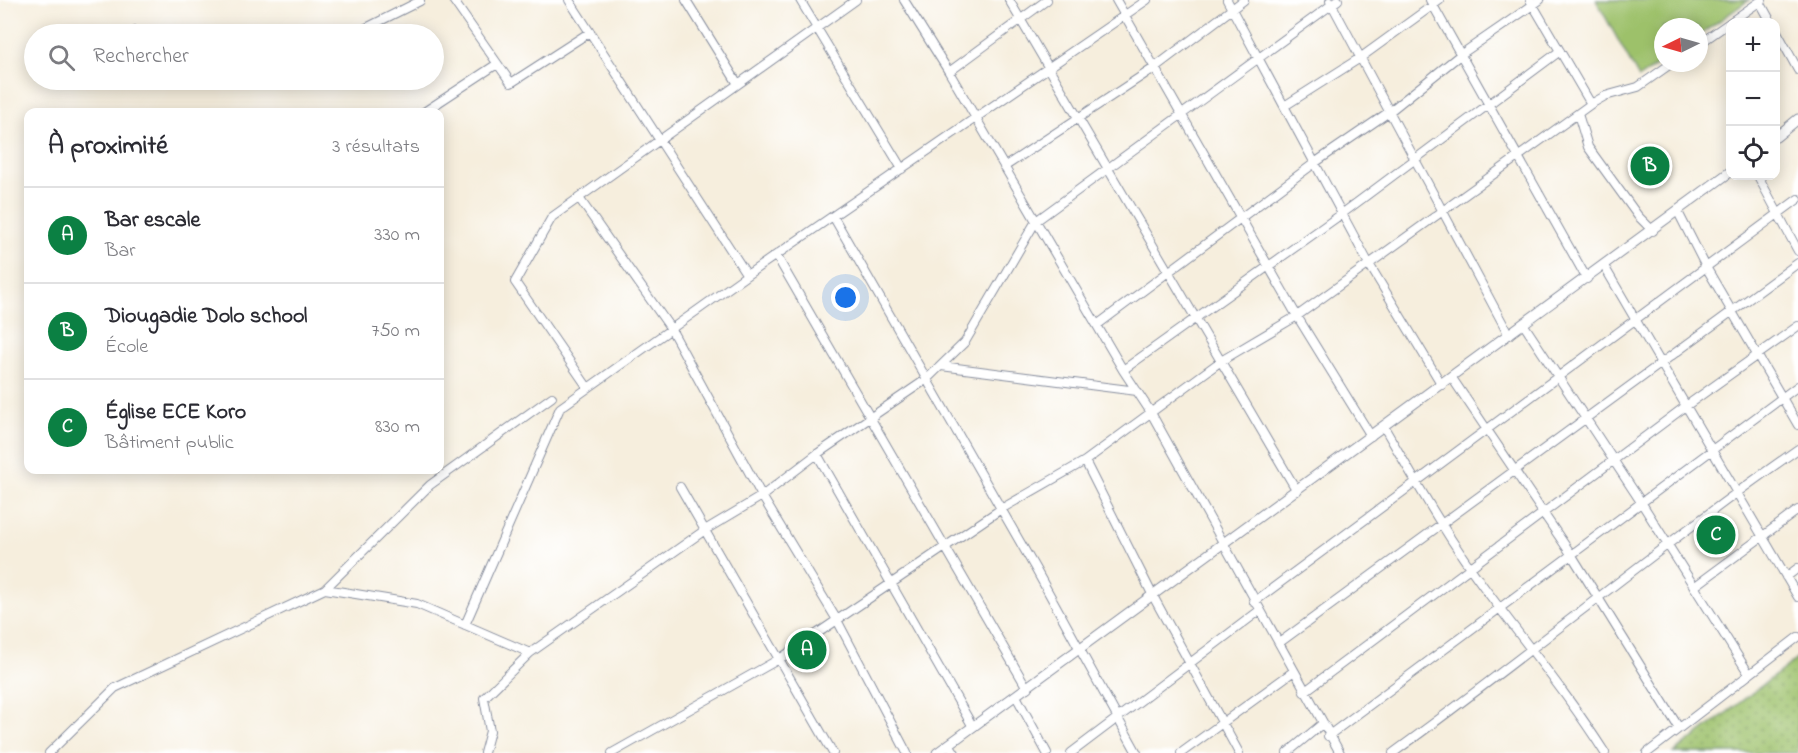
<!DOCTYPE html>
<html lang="fr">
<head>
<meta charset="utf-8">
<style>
	:root { --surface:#fff; --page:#f2f2f3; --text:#2b2b33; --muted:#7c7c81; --line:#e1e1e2; --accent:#0b8043 }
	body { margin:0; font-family:"Indie Flower",sans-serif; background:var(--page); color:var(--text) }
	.controls { position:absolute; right:18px; top:18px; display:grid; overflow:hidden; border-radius:12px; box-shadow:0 3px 15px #0003 }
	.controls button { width:54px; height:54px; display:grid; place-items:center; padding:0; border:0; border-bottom:2px solid var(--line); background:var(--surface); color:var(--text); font:30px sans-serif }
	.compass { position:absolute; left:1654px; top:18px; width:54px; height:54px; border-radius:50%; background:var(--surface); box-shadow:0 3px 15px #0003; rotate:265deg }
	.you { position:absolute; left:846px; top:298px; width:21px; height:21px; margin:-15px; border:4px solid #fff; border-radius:50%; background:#1a73e8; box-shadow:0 0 0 9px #1a73e833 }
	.badge { display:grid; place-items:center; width:39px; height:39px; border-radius:50%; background:var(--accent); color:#fff; font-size:20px; font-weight:700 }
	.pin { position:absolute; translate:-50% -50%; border:3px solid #fff; box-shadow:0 2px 6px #0006 }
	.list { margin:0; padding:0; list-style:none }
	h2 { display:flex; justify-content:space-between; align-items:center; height:78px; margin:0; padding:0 24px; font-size:26px }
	h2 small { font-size:20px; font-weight:400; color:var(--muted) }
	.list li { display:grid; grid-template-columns:39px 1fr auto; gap:18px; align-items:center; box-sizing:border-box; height:96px; padding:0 24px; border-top:2px solid var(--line) }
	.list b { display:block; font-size:22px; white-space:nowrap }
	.list p { margin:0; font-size:20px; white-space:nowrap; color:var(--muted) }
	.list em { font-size:20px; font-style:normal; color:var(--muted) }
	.icon { flex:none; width:33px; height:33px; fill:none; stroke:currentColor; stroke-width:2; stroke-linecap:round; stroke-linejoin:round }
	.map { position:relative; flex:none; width:1798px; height:753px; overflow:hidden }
	.search { position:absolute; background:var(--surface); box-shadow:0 3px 15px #0003; left:24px; top:24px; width:420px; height:66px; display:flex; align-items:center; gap:15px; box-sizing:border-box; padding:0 21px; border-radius:33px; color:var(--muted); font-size:22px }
	.panel { position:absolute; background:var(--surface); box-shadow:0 3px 15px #0003; left:24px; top:108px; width:420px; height:366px; border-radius:12px }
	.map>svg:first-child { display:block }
</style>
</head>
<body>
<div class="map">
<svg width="1798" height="753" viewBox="0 0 1798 753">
	<defs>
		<pattern id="park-dots" width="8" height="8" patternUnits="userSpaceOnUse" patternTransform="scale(1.5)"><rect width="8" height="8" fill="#9dc16b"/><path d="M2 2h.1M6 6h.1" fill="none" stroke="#7f9d5b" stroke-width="1.8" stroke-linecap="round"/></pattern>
	</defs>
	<rect width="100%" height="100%" fill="#fff"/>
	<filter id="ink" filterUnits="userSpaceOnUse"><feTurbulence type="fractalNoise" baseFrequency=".0167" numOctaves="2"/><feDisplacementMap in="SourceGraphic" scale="12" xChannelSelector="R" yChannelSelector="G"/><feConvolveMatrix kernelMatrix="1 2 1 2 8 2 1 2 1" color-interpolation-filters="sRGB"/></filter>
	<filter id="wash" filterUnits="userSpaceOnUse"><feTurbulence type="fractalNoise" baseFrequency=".008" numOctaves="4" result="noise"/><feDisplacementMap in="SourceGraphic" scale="24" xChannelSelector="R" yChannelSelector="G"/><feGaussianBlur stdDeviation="1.35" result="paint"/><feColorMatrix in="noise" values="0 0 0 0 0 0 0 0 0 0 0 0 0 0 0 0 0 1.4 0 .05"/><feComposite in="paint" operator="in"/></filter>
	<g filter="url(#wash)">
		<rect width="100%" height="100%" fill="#f6eedd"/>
		<path fill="#9dc16b" stroke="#5c7864" stroke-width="1.5" d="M1596,0H1749L1699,35V27H1663V61L1639,78Z"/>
		<path fill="url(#park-dots)" stroke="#5c7864" stroke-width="1.5" d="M1798,658V753H1674Z"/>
	</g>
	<g filter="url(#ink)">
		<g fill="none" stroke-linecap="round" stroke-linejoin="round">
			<defs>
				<path id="minor" d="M453,0L511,83L590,32
					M569,0L747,275
					M686,0L738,84
					M800,0L902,169
					M904,0L949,72L1047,0
					M1009,0L1297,491
					M1116,0L1297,316L1371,436
					M1227,0L1369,264L1442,385
					M1430,0L1587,279
					M1530,0L1591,104
					M1330,1L1509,335
					M1760,2L1771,22
					M1776,30L1798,70
					M136,31L232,34
					M354,34L420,1
					M1699,44L1762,0
					M949,72L1123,370L1150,411L1340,753
					M1286,105L1360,58L1440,0
					M424,112L497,64
					M1578,114L1588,147L1638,216L1653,231
					M1004,167L1154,68L1244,0
					M1758,176L1798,251
					M579,198L671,329L762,496L837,620L907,753
					M1678,212L1706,267L1798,425
					M833,216L1035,568L1137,753
					M776,255L1027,688
					M1604,266L1798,597
					M1097,325L1316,162L1389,112L1460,55L1540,0
					M1524,325L1641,502L1749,674
					M941,366L1137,391
					M1123,370L1343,213L1560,51
					M1452,378L1571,554L1679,728
					M588,388L515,282L552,217L856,0
					M1384,427C1416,482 1448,539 1486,590C1526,644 1569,696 1605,753
					M817,454L973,727
					M1085,461L1153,596L1239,753
					M680,487L833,753
					M1786,577L1798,568
					M1694,587L1798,510
					M325,589L430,485L552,397
					M1254,602L1798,199
					M465,625L560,408L747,275L1147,0
					M1279,643L1798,263
					M1304,692L1686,406L1798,326
					M1016,696L1047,753
					M1328,736L1798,386
					M949,744L955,753
					M49,753L115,688L325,589L417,604L530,653
					M484,753L490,731L484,698L530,653L705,530L762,496L817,454L927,379L965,342L1036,221L1338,0
					M612,753L781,658L1001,509L1085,461L1221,361L1297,316L1591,104L1605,96L1638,87L1672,63
					M1071,753L1259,611
					M1181,753L1294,671
					M1287,753L1322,724
					M1393,753C1530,654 1659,546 1798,449
					M1647,753L1798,637"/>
				<path id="tertiary" d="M1776,137L1798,119
					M937,753L1730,172"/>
			</defs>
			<use href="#minor" stroke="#888e9e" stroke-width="10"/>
			<use href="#tertiary" stroke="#888e9e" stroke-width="11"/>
			<use href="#minor" stroke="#fff" stroke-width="8"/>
			<use href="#tertiary" stroke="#fff" stroke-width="9"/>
		</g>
	</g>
</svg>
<div class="controls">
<button>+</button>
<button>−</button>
<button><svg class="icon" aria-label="locate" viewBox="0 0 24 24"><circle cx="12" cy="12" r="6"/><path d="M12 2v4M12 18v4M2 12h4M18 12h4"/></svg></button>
</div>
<svg class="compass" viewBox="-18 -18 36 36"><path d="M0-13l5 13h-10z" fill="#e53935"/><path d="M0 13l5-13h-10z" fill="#7c7c81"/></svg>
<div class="you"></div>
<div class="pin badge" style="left:807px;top:650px">A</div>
<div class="pin badge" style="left:1650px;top:166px">B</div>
<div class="pin badge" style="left:1716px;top:535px">C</div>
<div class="search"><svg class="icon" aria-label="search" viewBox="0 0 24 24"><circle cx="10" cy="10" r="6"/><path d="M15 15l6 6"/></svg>Rechercher</div>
<section class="panel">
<h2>À proximité<small>3 résultats</small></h2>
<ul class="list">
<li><span class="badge">A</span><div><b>Bar escale</b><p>Bar</p></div><em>330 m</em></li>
<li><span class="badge">B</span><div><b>Diougadie Dolo school</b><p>École</p></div><em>750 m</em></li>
<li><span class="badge">C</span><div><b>Église ECE Koro</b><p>Bâtiment public</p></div><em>830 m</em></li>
</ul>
</section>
</div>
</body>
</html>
